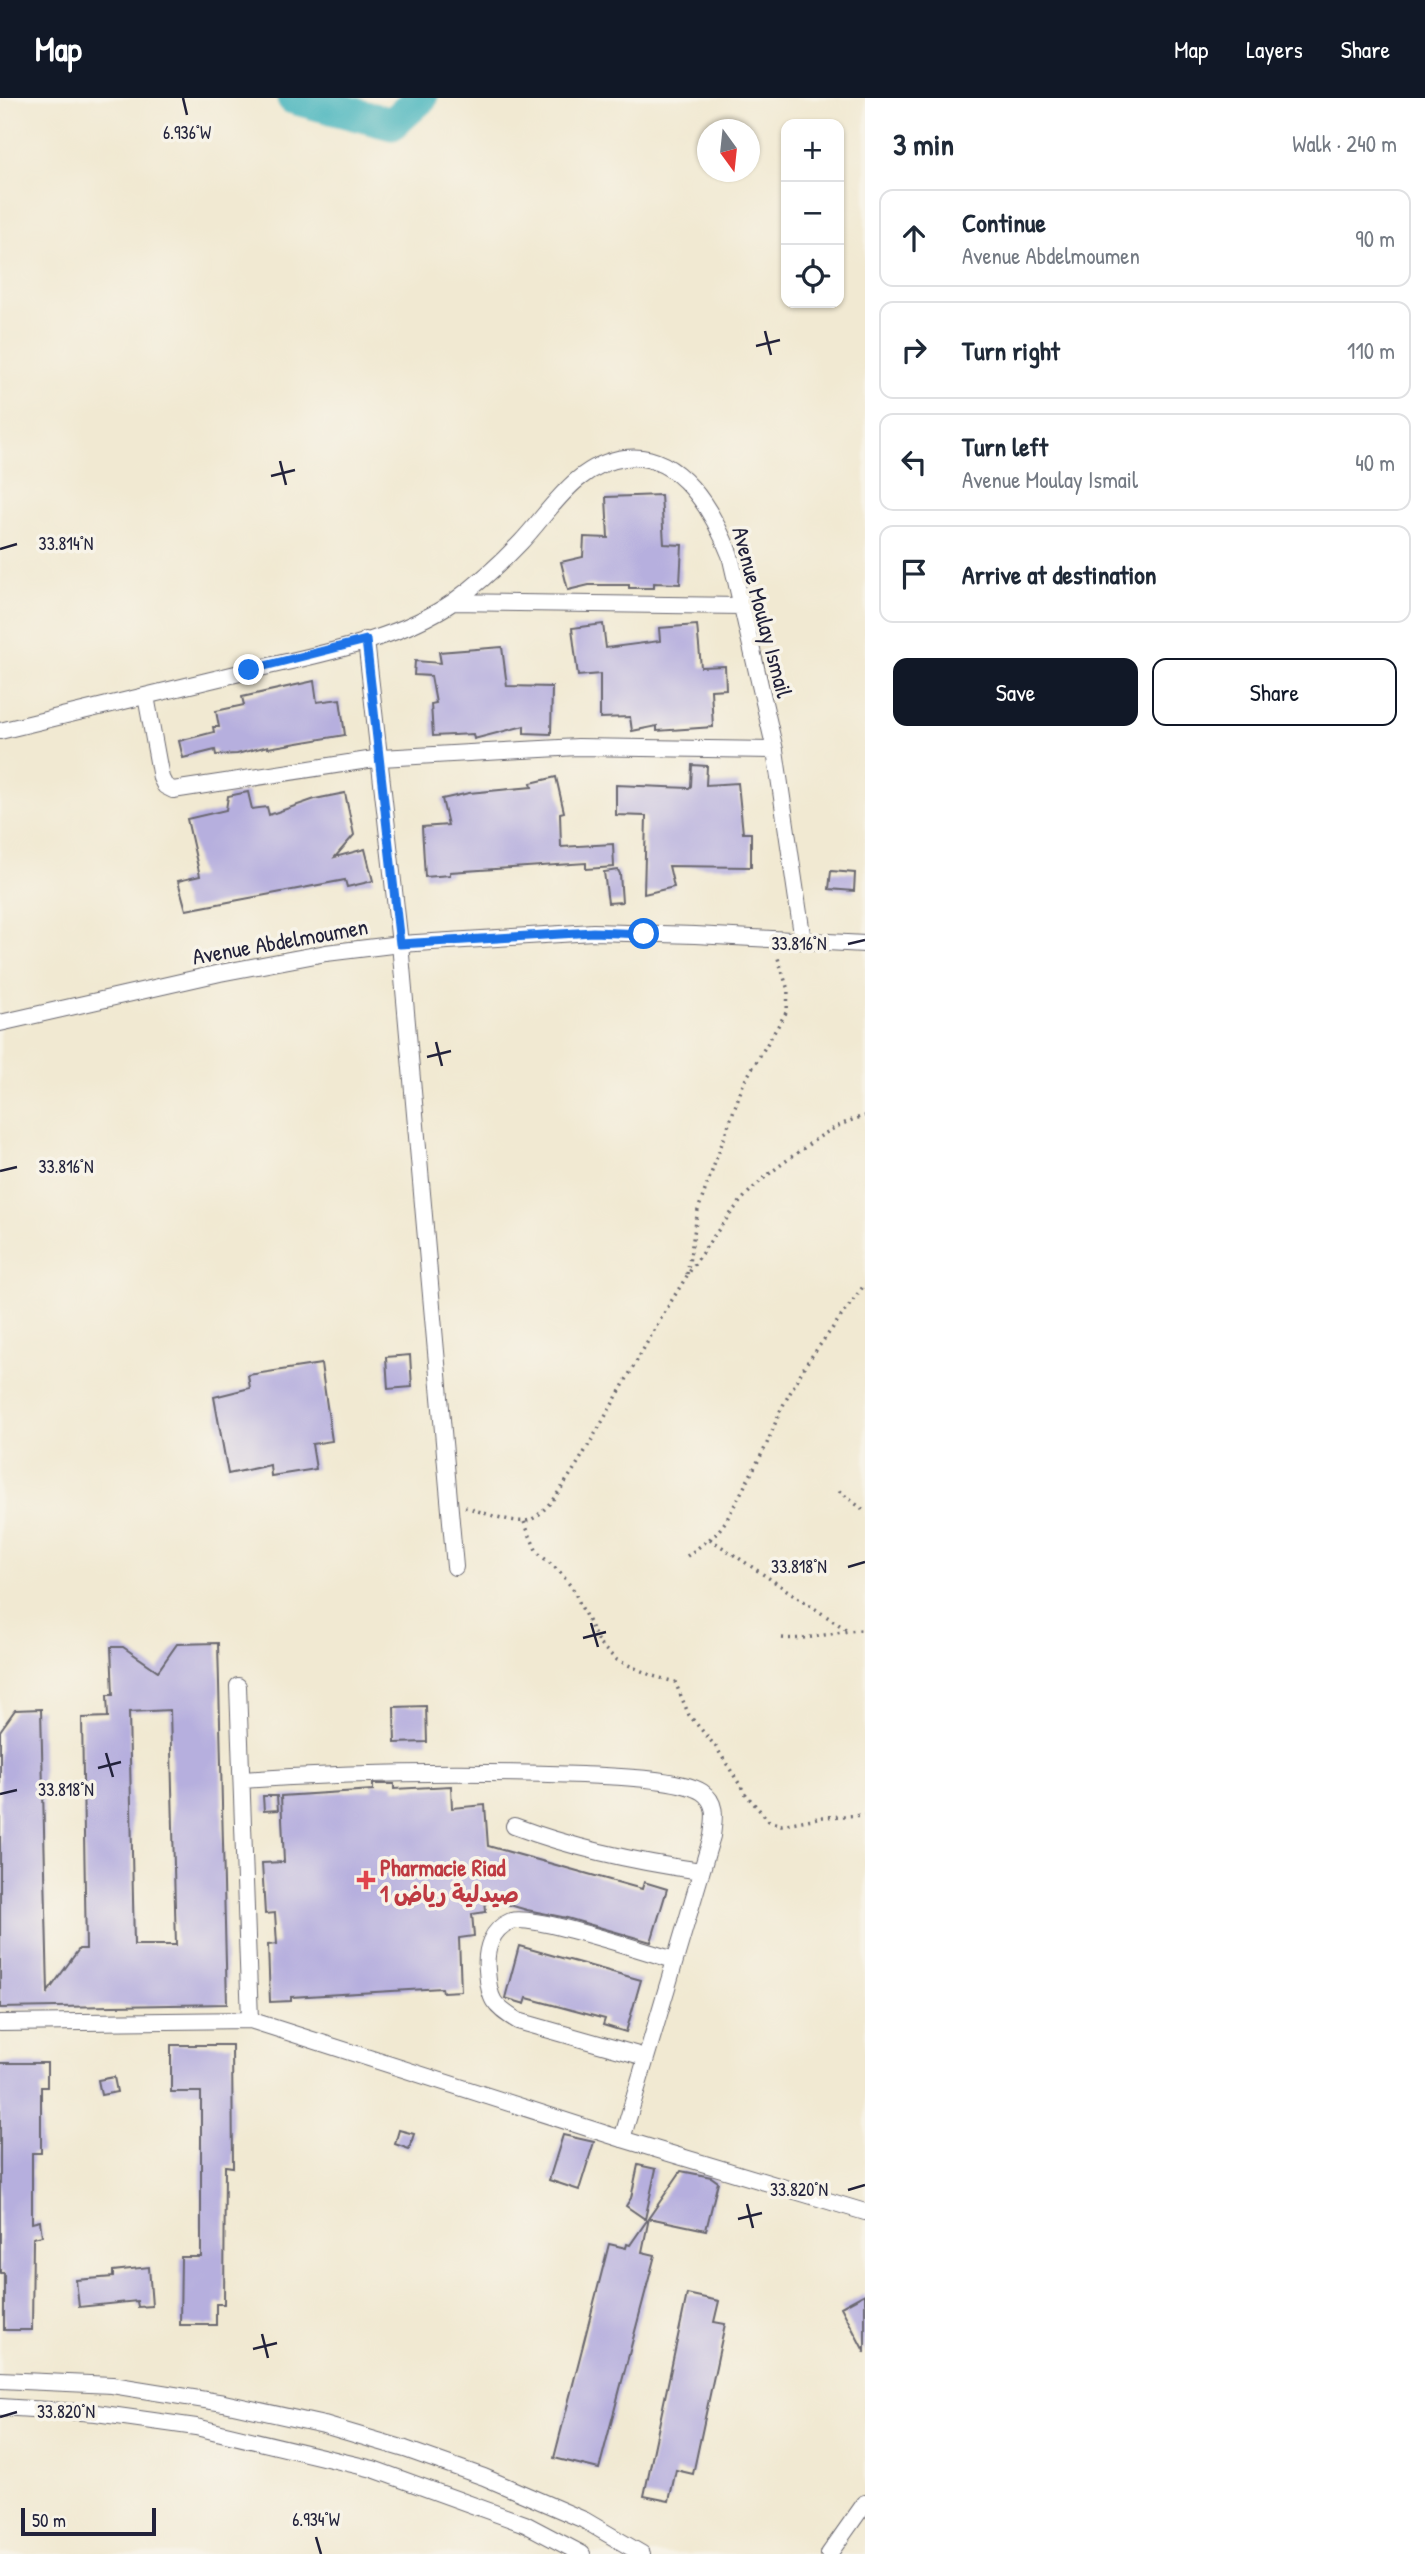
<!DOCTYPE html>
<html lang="en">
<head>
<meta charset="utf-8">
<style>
	:root { --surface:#fff; --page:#f2f2f3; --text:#1f2937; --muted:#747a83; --line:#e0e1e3; --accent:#111827 }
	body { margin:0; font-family:"Patrick Hand","Playpen Sans Arabic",sans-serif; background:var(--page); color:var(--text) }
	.controls { position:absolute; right:21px; top:21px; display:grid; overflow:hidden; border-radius:14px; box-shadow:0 2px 5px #0004 }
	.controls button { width:63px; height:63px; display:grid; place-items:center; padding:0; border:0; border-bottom:2px solid var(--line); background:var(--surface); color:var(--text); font:35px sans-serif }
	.compass { position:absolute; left:697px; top:21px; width:63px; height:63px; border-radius:50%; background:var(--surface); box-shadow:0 2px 5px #0004; rotate:165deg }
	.scale { position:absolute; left:21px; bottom:18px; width:135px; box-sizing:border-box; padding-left:7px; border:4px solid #22223b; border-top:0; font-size:19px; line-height:24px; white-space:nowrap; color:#22223b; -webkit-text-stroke:5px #f7f3e8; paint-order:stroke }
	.stop { position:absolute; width:21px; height:21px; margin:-16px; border:5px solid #1a73e8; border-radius:50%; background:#fff }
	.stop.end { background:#1a73e8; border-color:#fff; box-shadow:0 2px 7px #0008 }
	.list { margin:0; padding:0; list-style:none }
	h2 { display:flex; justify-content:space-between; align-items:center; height:91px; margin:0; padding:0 28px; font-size:30px }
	h2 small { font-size:23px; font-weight:400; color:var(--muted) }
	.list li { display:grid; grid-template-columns:46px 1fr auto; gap:21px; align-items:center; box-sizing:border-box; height:98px; margin:0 14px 14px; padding:0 14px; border:2px solid var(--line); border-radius:14px }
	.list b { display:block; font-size:26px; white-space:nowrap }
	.list p { margin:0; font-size:23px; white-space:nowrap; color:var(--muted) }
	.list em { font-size:23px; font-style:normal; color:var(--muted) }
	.actions { display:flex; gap:14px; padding:21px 28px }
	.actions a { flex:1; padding:16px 0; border:2px solid var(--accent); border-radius:14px; text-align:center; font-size:24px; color:var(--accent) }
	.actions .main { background:var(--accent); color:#fff }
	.icon { flex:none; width:38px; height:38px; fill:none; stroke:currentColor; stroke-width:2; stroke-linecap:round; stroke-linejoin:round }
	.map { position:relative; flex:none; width:865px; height:2456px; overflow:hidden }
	header { display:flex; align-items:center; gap:42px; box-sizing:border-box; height:98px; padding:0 35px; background:var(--accent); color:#fff }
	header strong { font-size:33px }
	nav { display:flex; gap:38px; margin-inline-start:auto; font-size:24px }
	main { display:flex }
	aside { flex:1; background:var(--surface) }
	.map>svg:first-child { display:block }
</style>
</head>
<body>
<header>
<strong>Map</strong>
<nav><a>Map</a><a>Layers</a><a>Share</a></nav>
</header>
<main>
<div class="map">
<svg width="865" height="2456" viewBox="0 0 865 2456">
	<rect width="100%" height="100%" fill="#f7f3e8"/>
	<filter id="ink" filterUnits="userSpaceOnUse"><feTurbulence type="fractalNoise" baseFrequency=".0143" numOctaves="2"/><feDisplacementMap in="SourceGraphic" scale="14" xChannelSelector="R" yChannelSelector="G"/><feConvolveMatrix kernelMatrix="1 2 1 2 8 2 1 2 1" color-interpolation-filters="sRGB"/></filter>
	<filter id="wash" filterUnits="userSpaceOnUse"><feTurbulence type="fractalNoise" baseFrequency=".00686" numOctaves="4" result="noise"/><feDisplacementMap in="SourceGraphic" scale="28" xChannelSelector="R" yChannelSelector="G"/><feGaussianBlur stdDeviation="1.57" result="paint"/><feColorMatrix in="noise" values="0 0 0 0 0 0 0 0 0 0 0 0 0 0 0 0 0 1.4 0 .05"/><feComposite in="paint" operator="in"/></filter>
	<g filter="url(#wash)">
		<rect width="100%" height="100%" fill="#f1e9d2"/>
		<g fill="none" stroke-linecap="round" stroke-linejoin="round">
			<path stroke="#43b3bc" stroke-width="33" d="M293,0L392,26L421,0"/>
		</g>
		<g id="blocks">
			<path fill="#b6afde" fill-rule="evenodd" d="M661,397L664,446L682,447L680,486L654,485V490H629V487H589L568,492L561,464L583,459L584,439L608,440L606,399Z
				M603,526L606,550L660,543L659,530L697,527L701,569L725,568L726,591L711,592L713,629L657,633V628L632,633L630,619L600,620V576L578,578L572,530Z
				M502,549L507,588L552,589L551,636L524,635V628L474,641L473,636L433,638L431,606L436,605L431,578L414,577L415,563L441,565L439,554Z
				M314,583L317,604L340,601L345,637L268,650V648L237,656L216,657L215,652L183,660L179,643L214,634L213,629H219L216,613L244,607L242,599Z
				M692,667L707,668L706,687L738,685L743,735H751V769L669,768L674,789L644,796L646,718L616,717V687L689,690L691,688Z
				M556,679L564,714L560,715L561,749L613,746L614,769L586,771V765L450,774V777L425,779L422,729L448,727L442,701L469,695L532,689L531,685Z
				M248,694L252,711L267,709L269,717L315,701L345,695L354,737L335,759L365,751L373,783L347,789L345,782L186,812L178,783L200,778L187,721L226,712L228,698Z
				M618,772L620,776L622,804L608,805L604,774Z
				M831,773L855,775L854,793L829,791Z
				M410,1257L412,1289L388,1291L386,1259Z
				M321,1266L332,1343L312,1346L316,1371L271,1378L270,1367L228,1376L214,1299L250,1290L248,1277Z
				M218,1545L227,1906L0,1910V1633L15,1612L41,1611L48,1894L79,1851H86L82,1620L108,1619L107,1597H113L111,1549H123L158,1573L177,1546ZM170,1612L176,1847H134L129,1614Z
				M426,1608L427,1644L395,1645L394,1609Z
				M373,1686H394V1691L451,1688L452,1710L485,1707L488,1748L642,1791L644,1784L667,1791L651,1844L567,1820L527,1812L485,1800L486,1814L472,1816L474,1838L459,1840L461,1893L443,1894L442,1890L291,1899V1903L270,1904L268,1847L277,1846L275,1815L265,1816L262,1765L284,1764L281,1698L373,1692Z
				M263,1698H277L278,1712L264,1713Z
				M519,1848L641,1882L626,1934L603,1927L605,1921L527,1900L525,1906L505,1900Z
				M171,1947H232L233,2069L225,2068L224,2206H216V2227H180L181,2159H201V1994H171Z
				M0,1965H47V1989H41V2055H32V2125L40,2123L42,2138L33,2140L32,2232H4V2175H0Z
				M114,1979L117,1994L101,1997L98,1982Z
				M399,2032L414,2036L409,2051L395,2046Z
				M563,2037L594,2044L579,2092L549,2082Z
				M638,2067L656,2071L645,2121L626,2108L631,2100Z
				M681,2073L711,2079L718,2084L706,2132L649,2120L642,2154L655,2157L599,2371L554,2360L609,2146L626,2150L627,2146L630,2147Z
				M149,2169L152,2208L138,2209L137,2203L79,2209L76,2182L113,2179V2173Z
				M687,2196L719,2203L714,2224L725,2226L693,2376L676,2372L669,2403L644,2398Z
				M865,2196V2255L841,2209Z"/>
		</g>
	</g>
	<g filter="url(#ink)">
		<use href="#blocks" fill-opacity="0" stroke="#6a6870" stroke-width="2"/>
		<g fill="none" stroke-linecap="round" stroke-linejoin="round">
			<defs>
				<path id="minor" d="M453,504L742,508
					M366,542L400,846L455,1469
					M146,598L161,680L165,688L173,692L381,660L578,649L775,652
					M0,633C83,613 165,593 248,573C314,557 396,543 453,504C477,487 501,465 521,444C552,411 576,366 625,360C680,353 713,414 730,457L775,652L803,843
					M0,925L220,875L326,855L400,846L593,834L695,837L865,846
					M238,1588L250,1922
					M243,1682C356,1674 469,1673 582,1677C609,1678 681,1680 702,1694C718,1705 714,1721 712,1738L622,2041
					M514,1728C575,1751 637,1764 701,1773
					M0,1925L250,1922L622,2041L865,2114
					M645,1959L518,1923C493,1908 489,1902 487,1872C485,1852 491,1831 511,1823C533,1816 646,1854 674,1862
					M0,2282L112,2287L224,2305L324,2327L405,2351L484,2379L584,2422L642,2456
					M0,2309L96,2315L196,2329L373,2371L525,2426L582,2456
					M829,2456L865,2405"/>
			</defs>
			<use href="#minor" stroke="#6a6870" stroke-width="18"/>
			<path stroke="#6a6870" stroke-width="3.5" stroke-dasharray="2 5" stroke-linecap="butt" d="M687,1176L698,1112L744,984L787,913L788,892L777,857
				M839,1393L865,1413
				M465,1409C480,1413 519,1429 532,1421C552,1411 583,1357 595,1336C640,1260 680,1178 736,1109C753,1087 777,1069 800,1053C819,1038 841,1024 865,1018
				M524,1424L537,1454L560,1474L573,1491L599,1546L617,1562L653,1578L675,1584L689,1617L716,1649L747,1698L769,1723L781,1727L823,1719L865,1717
				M710,1441L847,1532
				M687,1458L716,1436L726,1423L766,1348L781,1311L806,1266L865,1186
				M782,1540C811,1543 837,1532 865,1532"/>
			<use href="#minor" stroke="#fff" stroke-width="16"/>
		</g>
	</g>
	<g fill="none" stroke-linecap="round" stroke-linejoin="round" filter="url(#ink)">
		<path stroke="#1a73e8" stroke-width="9" d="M249,572L366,542L400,846L593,834L644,836"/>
	</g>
	<path fill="none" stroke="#22223b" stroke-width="2.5" d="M183,0L187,17M765,233L771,257M756,248L780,242M280,363L286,387M271,378L295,372M0,451L17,446M848,846L865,842M436,944L442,968M427,959L451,953M0,1073L17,1069M848,1469L865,1464M591,1525L598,1549M583,1540L606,1534M106,1655L113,1679M98,1670L121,1664M0,1696L17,1692M848,2092L865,2087M747,2106L753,2130M738,2121L762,2115M262,2236L268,2260M253,2251L277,2245M0,2319L17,2314M316,2439L321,2456"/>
	<path fill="#e0444e" stroke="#f7f3e8" stroke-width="2.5" d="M362.5 1771.5h7v7h7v7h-7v7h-7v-7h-7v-7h7z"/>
	<g text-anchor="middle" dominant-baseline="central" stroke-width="7" stroke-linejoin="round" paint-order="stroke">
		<g font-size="23" fill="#22223b" stroke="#f7f3e8">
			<text transform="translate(763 514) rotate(75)">Avenue Moulay Ismail</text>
			<text transform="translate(280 843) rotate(-10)">Avenue Abdelmoumen</text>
		</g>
		<g font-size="23" font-weight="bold" fill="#be3a42" stroke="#f7f3e8" text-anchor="start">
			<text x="380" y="1769">Pharmacie Riad<tspan x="380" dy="26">1 صيدلية رياض</tspan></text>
		</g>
	</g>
	<g font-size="18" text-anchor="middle" fill="#22223b" stroke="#f7f3e8" stroke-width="7" stroke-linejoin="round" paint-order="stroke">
		<text x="187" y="41">6.936°W</text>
		<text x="66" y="452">33.814°N</text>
		<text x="799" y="852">33.816°N</text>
		<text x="66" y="1075">33.816°N</text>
		<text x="799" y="1475">33.818°N</text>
		<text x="66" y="1698">33.818°N</text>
		<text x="799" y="2098">33.820°N</text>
		<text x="66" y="2320">33.820°N</text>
		<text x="316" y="2428">6.934°W</text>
	</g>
</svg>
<div class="controls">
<button>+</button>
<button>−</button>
<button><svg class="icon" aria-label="locate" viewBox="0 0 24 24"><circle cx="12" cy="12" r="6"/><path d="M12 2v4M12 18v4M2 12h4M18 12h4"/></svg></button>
</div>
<svg class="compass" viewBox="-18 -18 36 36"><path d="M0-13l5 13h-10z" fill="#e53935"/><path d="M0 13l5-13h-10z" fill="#747a83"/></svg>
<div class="scale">50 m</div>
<div class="stop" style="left:644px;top:836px"></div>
<div class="stop end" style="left:249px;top:572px"></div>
</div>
<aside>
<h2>3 min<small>Walk · 240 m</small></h2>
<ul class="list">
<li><svg class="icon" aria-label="ahead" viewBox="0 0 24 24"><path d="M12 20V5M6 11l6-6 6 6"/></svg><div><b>Continue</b><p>Avenue Abdelmoumen</p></div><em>90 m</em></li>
<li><svg class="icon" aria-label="right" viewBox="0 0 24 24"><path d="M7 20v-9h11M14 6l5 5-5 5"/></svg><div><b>Turn right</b></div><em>110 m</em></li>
<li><svg class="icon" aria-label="left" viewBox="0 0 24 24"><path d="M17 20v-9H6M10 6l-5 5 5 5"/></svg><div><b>Turn left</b><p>Avenue Moulay Ismail</p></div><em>40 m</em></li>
<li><svg class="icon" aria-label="arrive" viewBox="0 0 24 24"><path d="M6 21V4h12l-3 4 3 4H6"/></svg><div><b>Arrive at destination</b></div></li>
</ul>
<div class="actions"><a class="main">Save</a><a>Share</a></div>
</aside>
</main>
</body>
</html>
